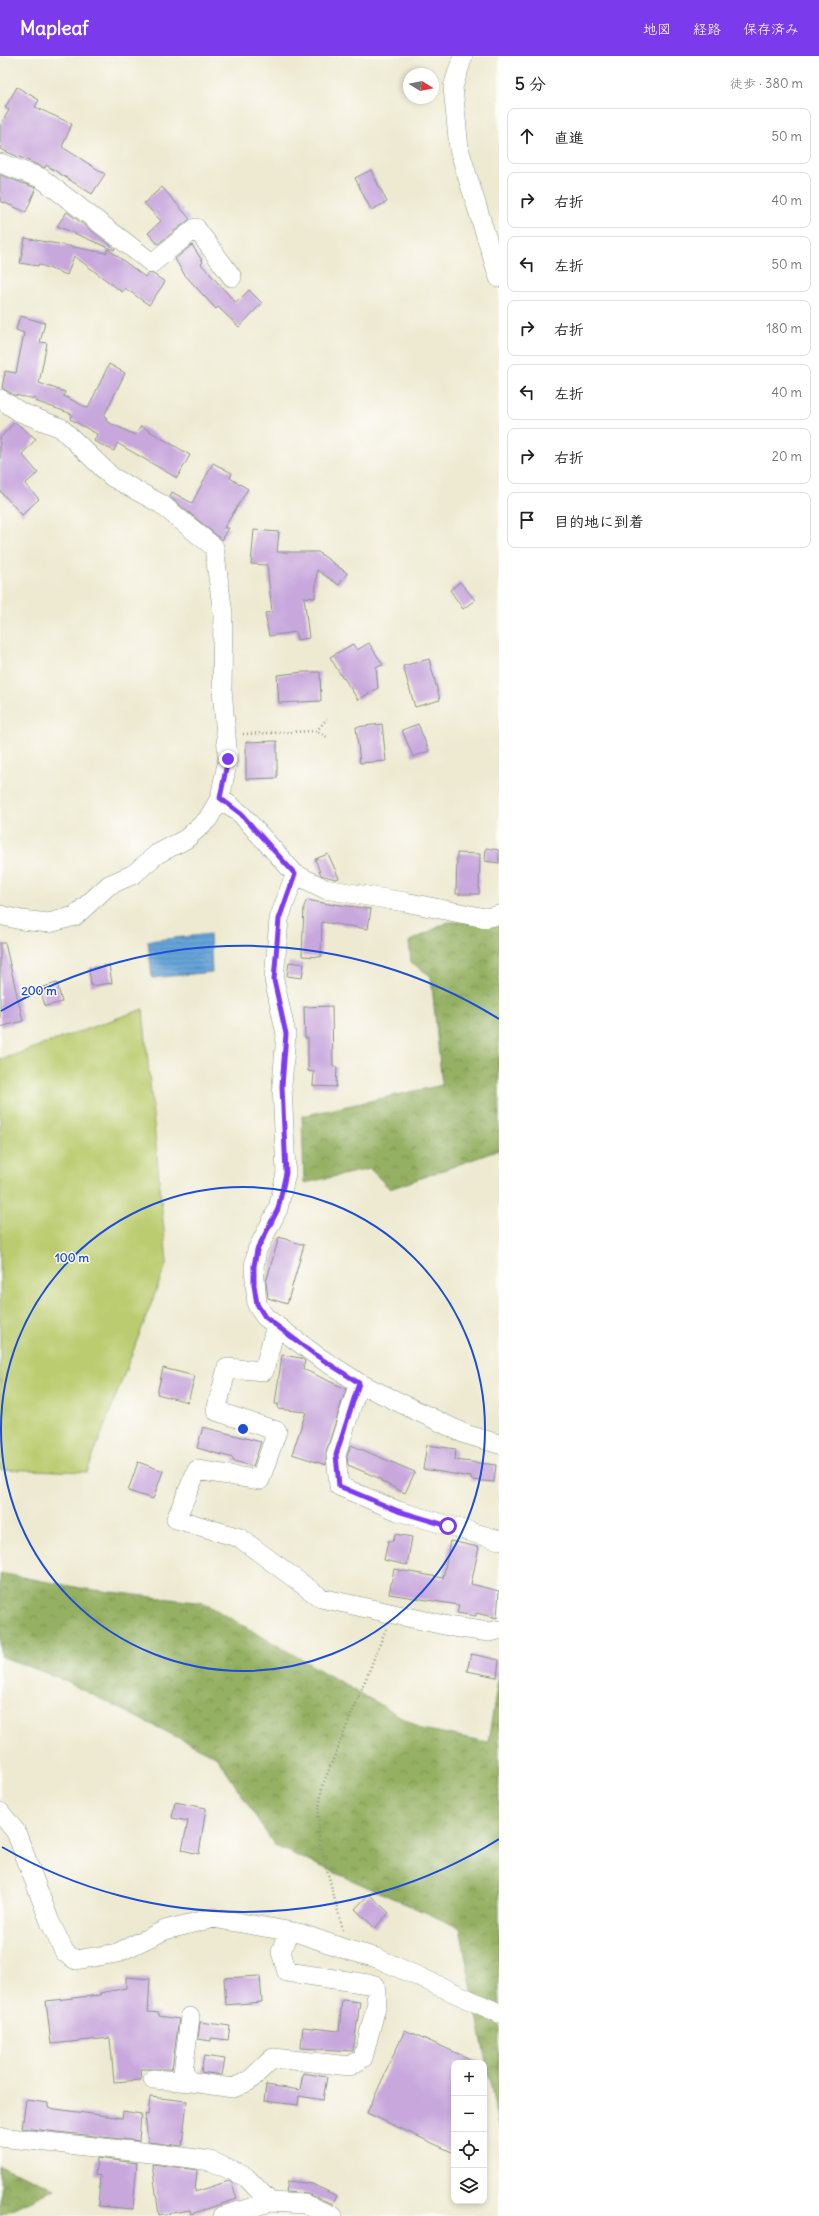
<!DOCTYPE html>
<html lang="ja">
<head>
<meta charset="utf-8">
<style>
	:root { --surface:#fff; --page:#f2f2f2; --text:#222; --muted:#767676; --line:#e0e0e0; --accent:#7c3aed }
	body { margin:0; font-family:Delius,"Klee One",sans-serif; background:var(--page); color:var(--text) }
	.controls { position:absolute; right:12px; bottom:12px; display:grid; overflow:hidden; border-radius:8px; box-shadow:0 2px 6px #0003 }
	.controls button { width:36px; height:36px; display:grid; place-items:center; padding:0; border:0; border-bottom:1px solid var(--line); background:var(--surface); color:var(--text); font:20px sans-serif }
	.compass { position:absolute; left:403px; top:12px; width:36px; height:36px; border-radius:50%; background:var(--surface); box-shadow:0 2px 6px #0003; rotate:100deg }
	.stop { position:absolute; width:12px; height:12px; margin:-9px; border:3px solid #7c3aed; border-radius:50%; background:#fff }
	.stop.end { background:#7c3aed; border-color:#fff; box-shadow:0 1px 4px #0008 }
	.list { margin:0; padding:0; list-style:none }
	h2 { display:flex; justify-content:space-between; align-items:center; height:52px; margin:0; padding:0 16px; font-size:17px }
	h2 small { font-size:13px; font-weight:400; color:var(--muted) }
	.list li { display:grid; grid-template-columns:26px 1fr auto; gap:12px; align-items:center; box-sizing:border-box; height:56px; margin:0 8px 8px; padding:0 8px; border:1px solid var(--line); border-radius:8px }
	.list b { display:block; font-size:15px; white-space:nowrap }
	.list em { font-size:13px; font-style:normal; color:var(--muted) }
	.icon { flex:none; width:22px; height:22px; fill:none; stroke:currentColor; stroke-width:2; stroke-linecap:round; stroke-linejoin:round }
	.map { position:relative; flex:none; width:499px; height:2160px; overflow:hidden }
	header { display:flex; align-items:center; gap:24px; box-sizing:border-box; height:56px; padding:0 20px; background:var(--accent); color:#fff }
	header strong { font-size:19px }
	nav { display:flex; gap:22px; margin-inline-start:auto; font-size:14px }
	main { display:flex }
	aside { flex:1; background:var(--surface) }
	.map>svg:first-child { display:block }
</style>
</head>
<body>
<header>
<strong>Mapleaf</strong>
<nav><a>地図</a><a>経路</a><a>保存済み</a></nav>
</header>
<main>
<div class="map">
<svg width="499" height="2160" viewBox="0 0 499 2160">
	<defs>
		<pattern id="forest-crowns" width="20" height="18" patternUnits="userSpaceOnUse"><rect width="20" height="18" fill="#94b062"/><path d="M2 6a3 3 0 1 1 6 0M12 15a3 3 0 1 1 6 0" fill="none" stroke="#789052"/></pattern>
		<pattern id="water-rules" width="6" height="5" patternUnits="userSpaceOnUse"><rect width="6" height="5" fill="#68a4d9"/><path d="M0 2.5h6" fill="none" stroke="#5587b1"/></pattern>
	</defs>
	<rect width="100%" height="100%" fill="#fdfcf7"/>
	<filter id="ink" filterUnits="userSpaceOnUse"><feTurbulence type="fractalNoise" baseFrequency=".025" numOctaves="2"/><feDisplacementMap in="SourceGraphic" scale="8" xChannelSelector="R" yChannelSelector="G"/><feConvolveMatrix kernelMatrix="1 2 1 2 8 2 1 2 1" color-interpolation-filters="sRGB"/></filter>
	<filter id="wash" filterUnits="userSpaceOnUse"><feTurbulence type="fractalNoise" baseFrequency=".012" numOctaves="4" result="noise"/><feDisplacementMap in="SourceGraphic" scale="16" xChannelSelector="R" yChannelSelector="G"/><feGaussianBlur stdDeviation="0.9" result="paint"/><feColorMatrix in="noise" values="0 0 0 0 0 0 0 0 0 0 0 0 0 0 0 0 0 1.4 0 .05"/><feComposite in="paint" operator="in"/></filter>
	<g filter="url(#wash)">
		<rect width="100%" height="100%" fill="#eeead2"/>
		<path fill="url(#forest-crowns)" stroke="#5a764b" d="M448,866H499V1094L390,1133L370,1113L304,1127L302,1060L442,1029L431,920L411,906L409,886Z
			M0,1517L86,1533L204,1547L422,1673L488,1686L499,1618V2073L460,1872L275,1790L217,1701L57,1621L0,1600Z
			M0,2110L55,2133L0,2159Z"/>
		<path fill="#bbcc6f" stroke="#6d8452" d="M143,953L167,1206L87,1416L0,1413V1004Z"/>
		<path fill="url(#water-rules)" stroke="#447086" d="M210,878L212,916L152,922L148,885Z"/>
		<g id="blocks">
			<path fill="#c8a7dd" d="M17,31L39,44L35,51L72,68L62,91L105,118L92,138L46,109L45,112L0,93V70L9,54L5,52Z
				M371,114L387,146L371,154L355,122Z
				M0,119L36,132L26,156L0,145Z
				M162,131L190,163L158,188L148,177L161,165L144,147Z
				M67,156L115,193L114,194L57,170Z
				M25,182L106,197L108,193L145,221L148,217L153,218L165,226L149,249L125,232L122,236L74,200L67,219L38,208V210L20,207Z
				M192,189L203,206L201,208L236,247L249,234L262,247L239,271L218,251L216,253L184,218L175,203Z
				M20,260L45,267L40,286L47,287L39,327L65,336L64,340L88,352L109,308L125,317L104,360L107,362L106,365L135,379L141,370L190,399L177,422L117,387L114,395L94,385L97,378L70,363L72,358L35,345L36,343L14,339L2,332L5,315L16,317L24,277L16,274Z
				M15,366L36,383L22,398L38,417L25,428L39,443L22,459L0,435V382Z
				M213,407L232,417L230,422L248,433L224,472H229L222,484L170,441L172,436L192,447Z
				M254,474L279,476L277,496H318L347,517L339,529L317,514L315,542L304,541L309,582L297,584L296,576L269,580L265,557L272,556L267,509L251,508Z
				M460,526L475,544L463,553L450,534Z
				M369,587L383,609L376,611L378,632L358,644L344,622L343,623L330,601L353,588L357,594Z
				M429,603L440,644L415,651L403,610Z
				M303,616H320L321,645L279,647L277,619Z
				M382,668L386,705L360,707L356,671Z
				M418,668L429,695L413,701L402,674Z
				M277,685V722L246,723V686Z
				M486,792L499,794V807L485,805Z
				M457,797L480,798L479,838H456Z
				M328,798L339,822L335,823L321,819L315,803Z
				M307,844L334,849L333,848L371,853L368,873L322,866L321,901L302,900L304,850Z
				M0,887H5L23,965L0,971Z
				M289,906L304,908L302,922L287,920Z
				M109,909L112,927L91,930L89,912Z
				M57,927L62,946L45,950L40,932Z
				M332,950L333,1011H337L336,1031L313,1030L314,1016L308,1015V982H305L304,951Z
				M279,1181L304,1189L287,1248L268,1242L266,1226Z
				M282,1299L301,1302L305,1305L303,1313L346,1333L326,1396V1409L292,1398L306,1356L278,1353V1348H275Z
				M163,1312L195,1320L188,1346L157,1338Z
				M203,1371L261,1386L253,1410L233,1405V1402L197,1392Z
				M351,1389L415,1416L405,1437L381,1425V1423L348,1409L347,1400Z
				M427,1389L456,1393L455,1404L496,1409L494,1426L471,1424V1421L423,1413Z
				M138,1406L163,1415L153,1443L128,1435Z
				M395,1478L412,1481L407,1509L384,1504L388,1485H393Z
				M450,1485L479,1491L471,1528L499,1535L497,1562L476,1557V1560L457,1557L459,1549L389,1538L394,1513L443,1522Z
				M471,1598L499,1604L497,1621L467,1615Z
				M175,1746L206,1752L199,1798L182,1794L188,1765L172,1762Z
				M369,1838L389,1857L375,1872L355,1853Z
				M260,1920L262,1946L226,1949L224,1922Z
				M126,1921L150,1923L148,1956L159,1957V1960L179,1963L172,2013H140L141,2024L114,2026L110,1982L51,1988L46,1945L100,1939V1937L126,1932Z
				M342,1944L360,1946L353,1995L301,1992L303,1971L339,1975Z
				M200,1966L230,1970L228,1984L211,1982V1985L198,1983Z
				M405,1974L479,2007H454V2097L367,2057Z
				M204,2000L225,2003L222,2019L201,2016Z
				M303,2017L327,2021L323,2044L299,2040L298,2049L264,2045L266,2029L300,2034Z
				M150,2041L187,2045L182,2090L148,2086L145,2058L148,2059Z
				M26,2044L48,2047V2052L122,2062L123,2055L141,2058L139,2085L22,2072Z
				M97,2102L137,2107L133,2153L98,2150L100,2120L95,2119Z
				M152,2108L197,2114L195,2136L229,2125L232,2127L237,2143L191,2158L190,2154L159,2159Z
				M288,2125L312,2128L337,2140L333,2148L308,2138L286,2136Z"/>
		</g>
	</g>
	<g filter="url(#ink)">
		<use href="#blocks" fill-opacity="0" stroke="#869483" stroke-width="1"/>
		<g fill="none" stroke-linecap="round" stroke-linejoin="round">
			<defs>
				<path id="street" d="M463,0L453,31L459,93L499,222
					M0,107L41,122L152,207L196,172L232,221
					M0,343L20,356L61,372L112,421L161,448L214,491L223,558L222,633L228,703L220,742L208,763L186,783L157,798L134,818L109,829L75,860L49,867L21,864L0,859
					M220,742L241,758L295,818L325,833L405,846L485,862L499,859
					M295,818L279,863L274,924L286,978L282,1030L286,1117L278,1153L257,1194L254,1210L257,1249L265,1261L317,1300L359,1327L465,1378L499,1388
					M276,1269L264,1315L227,1312L216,1355L277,1375L260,1424L197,1414L176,1463L240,1482L321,1542L453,1571L489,1576L499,1574
					M359,1327L336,1399L339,1430L398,1455L499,1484
					M0,1756L16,1776L50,1866L65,1897L76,1904L117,1897L165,1874L213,1862L299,1877L348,1894L377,1902L499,1957
					M190,1961L183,2017L192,2026L233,2032L249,2025L273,2002L350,2010L363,2002L377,1947L375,1929L287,1916L281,1896L288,1876
					M153,2023L192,2026
					M0,2081L160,2098L211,2105L246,2121L270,2146
					M223,2160L270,2146L304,2148L333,2160"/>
			</defs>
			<use href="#street" stroke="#869483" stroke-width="20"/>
			<path stroke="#869483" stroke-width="2.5" stroke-dasharray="1 3" stroke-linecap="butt" d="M316,675L327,663
				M243,678L316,675L327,681
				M343,1874L319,1784L318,1761L322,1731L386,1573"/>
			<use href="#street" stroke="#fff" stroke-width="19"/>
		</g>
	</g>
	<g fill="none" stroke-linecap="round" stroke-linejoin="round" filter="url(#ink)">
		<path stroke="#7c3aed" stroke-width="5" d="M228,703L220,742L241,758L295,818L279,863L274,924L286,978L282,1030L286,1117L278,1153L257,1194L254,1210V1229L257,1248L265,1261L317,1300L359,1327L336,1399L339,1430L398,1455L448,1470"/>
	</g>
	<g fill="none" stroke="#1d4ed8" stroke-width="2">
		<circle cx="243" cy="1373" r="242"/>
		<path d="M499 1783A483 483 0 0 1 2 1791M1 955A483 483 0 0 1 499 963"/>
	</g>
	<circle cx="243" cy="1373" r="6" fill="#1d4ed8" stroke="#fdfcf7" stroke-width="2"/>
	<g font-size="12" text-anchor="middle" font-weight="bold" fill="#1d4ed8" stroke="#fdfcf7" stroke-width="3" stroke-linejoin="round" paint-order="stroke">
		<text x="39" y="939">200 m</text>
		<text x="72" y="1206">100 m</text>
	</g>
</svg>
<div class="controls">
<button>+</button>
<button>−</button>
<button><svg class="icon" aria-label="locate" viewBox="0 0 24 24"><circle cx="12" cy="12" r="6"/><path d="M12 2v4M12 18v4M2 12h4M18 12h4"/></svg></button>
<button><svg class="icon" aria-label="layers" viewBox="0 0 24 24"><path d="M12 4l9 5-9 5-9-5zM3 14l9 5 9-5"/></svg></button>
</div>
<svg class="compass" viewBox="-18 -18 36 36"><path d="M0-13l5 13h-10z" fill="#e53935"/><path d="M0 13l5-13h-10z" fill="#767676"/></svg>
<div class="stop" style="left:448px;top:1470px"></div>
<div class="stop end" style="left:228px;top:703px"></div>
</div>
<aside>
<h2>5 分<small>徒歩 · 380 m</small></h2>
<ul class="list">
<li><svg class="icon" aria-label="ahead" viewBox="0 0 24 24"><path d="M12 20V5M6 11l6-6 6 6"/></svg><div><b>直進</b></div><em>50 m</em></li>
<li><svg class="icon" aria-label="right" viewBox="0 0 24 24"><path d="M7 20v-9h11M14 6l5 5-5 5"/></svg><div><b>右折</b></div><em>40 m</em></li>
<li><svg class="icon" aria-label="left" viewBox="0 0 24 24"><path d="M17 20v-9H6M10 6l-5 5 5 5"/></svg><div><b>左折</b></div><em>50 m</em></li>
<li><svg class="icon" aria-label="right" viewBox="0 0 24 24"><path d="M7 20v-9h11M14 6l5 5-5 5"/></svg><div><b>右折</b></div><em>180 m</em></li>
<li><svg class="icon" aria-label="left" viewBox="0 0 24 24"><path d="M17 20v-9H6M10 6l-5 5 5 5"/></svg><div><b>左折</b></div><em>40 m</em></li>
<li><svg class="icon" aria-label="right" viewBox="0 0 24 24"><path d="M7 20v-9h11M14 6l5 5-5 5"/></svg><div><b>右折</b></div><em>20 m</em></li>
<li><svg class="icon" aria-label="arrive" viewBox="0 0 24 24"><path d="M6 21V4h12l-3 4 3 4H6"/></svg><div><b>目的地に到着</b></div></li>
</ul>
</aside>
</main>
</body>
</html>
